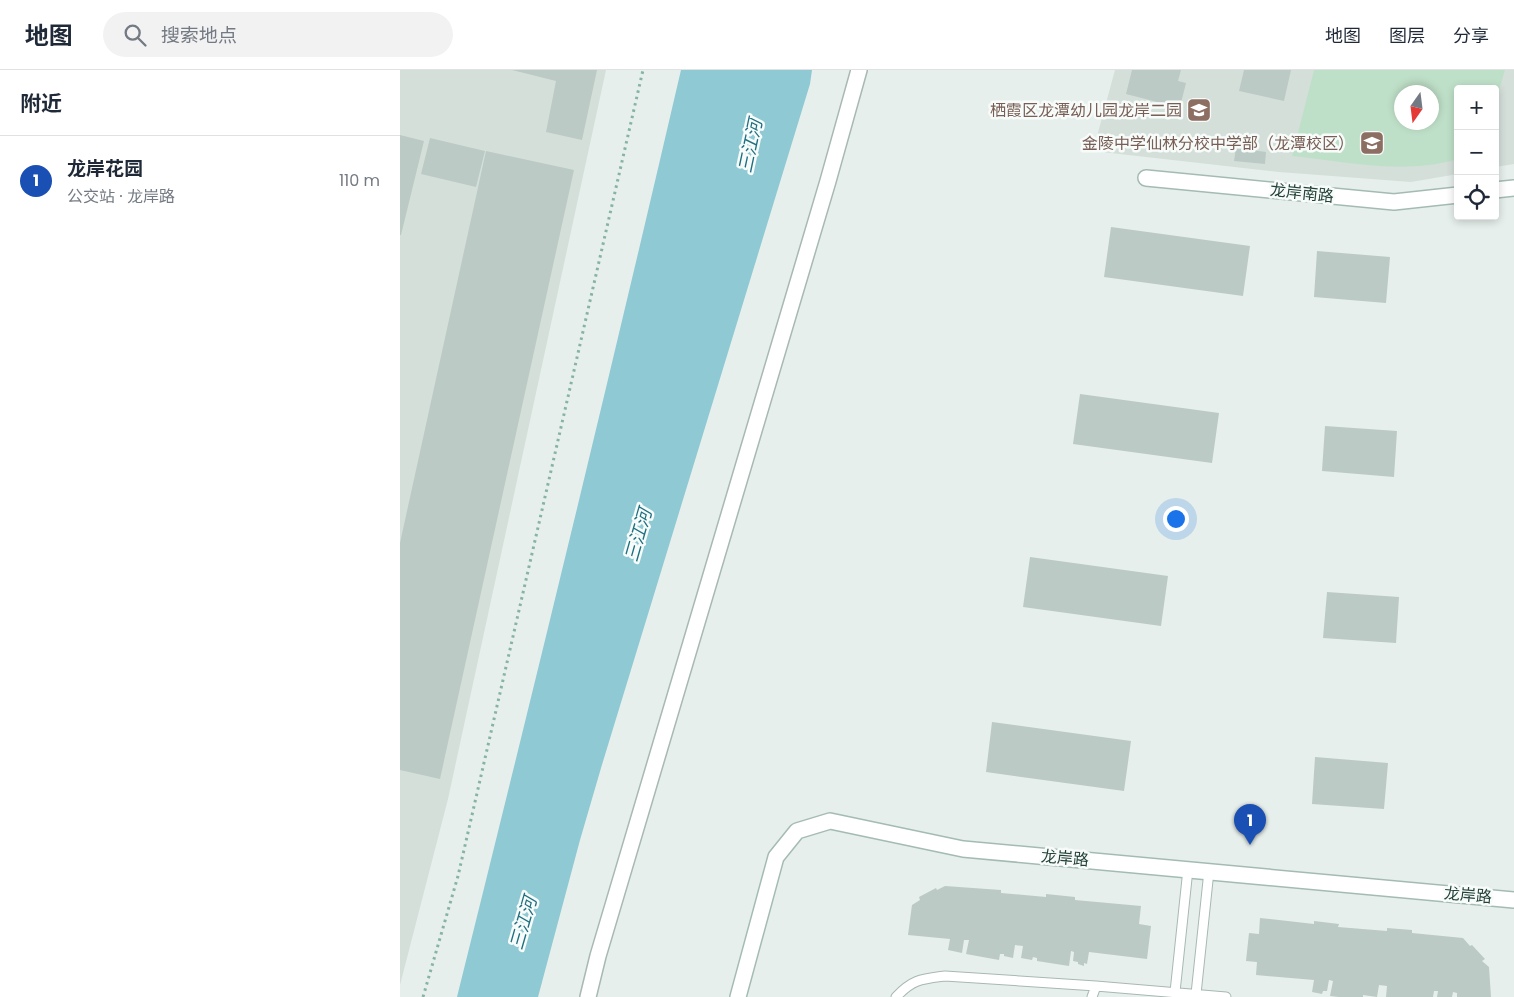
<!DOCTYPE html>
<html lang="zh">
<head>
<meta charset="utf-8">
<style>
	:root { --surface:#fff; --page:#f2f2f3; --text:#1f2937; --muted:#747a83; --line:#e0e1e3; --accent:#0f766e }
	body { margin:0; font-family:Poppins,"Noto Sans SC",sans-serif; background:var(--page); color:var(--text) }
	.controls { position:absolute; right:15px; top:15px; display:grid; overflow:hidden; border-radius:5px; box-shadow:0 2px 8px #0003 }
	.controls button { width:45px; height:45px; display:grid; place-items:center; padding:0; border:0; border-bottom:1px solid var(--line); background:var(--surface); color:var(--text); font:25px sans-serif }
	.compass { position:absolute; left:994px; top:15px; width:45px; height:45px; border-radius:50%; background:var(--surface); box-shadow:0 2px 8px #0003; rotate:194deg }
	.you { position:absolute; left:775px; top:448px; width:18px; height:18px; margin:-12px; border:4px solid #fff; border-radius:50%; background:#1a73e8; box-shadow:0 0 0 8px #1a73e833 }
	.badge { display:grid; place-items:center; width:32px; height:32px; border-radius:50%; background:var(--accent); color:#fff; font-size:16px; font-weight:700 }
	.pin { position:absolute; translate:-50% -41px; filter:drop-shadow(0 1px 2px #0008) }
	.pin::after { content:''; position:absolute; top:26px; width:18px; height:15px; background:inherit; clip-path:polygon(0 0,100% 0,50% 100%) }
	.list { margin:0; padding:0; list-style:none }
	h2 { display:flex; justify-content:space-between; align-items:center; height:65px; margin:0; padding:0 20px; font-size:21px }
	h2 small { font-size:16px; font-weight:400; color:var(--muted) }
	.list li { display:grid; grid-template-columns:32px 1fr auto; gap:15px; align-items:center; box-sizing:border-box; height:90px; padding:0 20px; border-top:1px solid var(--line) }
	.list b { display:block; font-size:19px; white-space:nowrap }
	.list p { margin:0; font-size:16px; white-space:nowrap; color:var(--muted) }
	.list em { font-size:16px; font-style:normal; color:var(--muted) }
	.icon { flex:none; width:28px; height:28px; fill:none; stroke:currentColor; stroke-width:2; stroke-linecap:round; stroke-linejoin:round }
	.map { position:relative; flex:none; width:1114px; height:927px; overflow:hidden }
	header { display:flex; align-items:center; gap:30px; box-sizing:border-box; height:70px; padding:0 25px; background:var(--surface); border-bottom:1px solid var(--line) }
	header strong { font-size:24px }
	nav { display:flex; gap:28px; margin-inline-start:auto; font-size:18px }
	.search { width:350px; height:45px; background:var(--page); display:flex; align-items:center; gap:12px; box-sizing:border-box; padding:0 18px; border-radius:28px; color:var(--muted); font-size:19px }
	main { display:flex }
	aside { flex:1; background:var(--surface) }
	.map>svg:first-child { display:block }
</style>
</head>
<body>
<header>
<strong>地图</strong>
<div class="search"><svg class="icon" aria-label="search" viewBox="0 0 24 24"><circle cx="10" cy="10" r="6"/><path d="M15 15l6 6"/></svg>搜索地点</div>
<nav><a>地图</a><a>图层</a><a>分享</a></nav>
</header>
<main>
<aside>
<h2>附近<small></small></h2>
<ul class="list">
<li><span class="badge" style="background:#1a4fb4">1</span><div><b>龙岸花园</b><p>公交站 · 龙岸路</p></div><em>110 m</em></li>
</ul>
</aside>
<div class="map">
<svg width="1114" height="927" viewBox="0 0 1114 927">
	<rect width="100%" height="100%" fill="#e6efeb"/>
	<path fill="#d4dfda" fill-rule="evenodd" d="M0,0H206L48,729L0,915Z
		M715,0H1114V94L1095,97V19H1058V104L1011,112L879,102L693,81ZM1002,22H1032V52H1002Z"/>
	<path fill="#bfe0c8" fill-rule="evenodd" d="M914,0H1105L1095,34V19H1058V89C1004,105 947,92 892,86ZM1002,22H1032V52H1002Z"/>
	<path fill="#8ec9d4" d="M281,0H412L410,14L201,698L180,770L138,927H57C134,618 209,310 281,0Z"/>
	<path fill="#bbcac4" d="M112,0H197L182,70L146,62L156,11Z
		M732,0H781L778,11L786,13L779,41L760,36L761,33L726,24Z
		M844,0H891L884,31L839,21Z
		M0,65L24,71L1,165H0Z
		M30,68L85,81L76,117L21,104Z
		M836,78L866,82L865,94L834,91Z
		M86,81L174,100L40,709L0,700V473Z
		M711,157L850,176L843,226L704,207Z
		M917,181L990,187L986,233L914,227Z
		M680,324L819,343L812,393L673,374Z
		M925,356L997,361L994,407L922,401Z
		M630,487L768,506L761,556L623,537Z
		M927,522L999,527L996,573L923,568Z
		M592,652L731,671L724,721L586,702Z
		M915,687L988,693L984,739L912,734Z
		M545,816L601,820V823L646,827V824L675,827V830L741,836L739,854L751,856L747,889L689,882L687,894L684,893V896L678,894V892L673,891L674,882L671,881L669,896L637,891V888L633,887L632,890L621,888L623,876L615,875L613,888L604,886V884H600L599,890L566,884L569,870H564L562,883L548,880L550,869L508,865L512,835L520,830L519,827L536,818L537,820Z
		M860,848L914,854V851L939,854L938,857L987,861V858L1012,860V863L1063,868L1070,876L1072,875L1085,889L1082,891L1089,897L1091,927H1057V923L1053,922L1052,927H1037L1038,921H1034L1033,927H986L987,916L979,915L977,927L963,925V927H939L930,926L933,911L929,910L927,921H923L922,924L912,922L914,910L856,905L857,892L846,891L849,863L859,864Z"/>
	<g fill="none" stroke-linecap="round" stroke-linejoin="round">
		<defs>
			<path id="lane" d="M775,922L788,799
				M796,924L809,801
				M496,927C513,909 522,909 545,906L696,916L826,927
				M692,927L696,916"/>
			<path id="street" d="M188,927L198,886L428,111L459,0"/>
			<path id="secondary" d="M746,108L994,132L1058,125
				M1095,120L1114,118
				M338,927L376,787L397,761L430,751L563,779L1114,830"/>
		</defs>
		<use href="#lane" stroke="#a8b8b2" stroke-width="11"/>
		<use href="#street" stroke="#a8b8b2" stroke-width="18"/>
		<use href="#secondary" stroke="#a4bbb3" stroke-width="18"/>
		<path stroke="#86b3a5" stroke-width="3" stroke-dasharray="2.5 4" stroke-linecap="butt" d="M23,927L58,806L243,0"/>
		<use href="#lane" stroke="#fff" stroke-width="9"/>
		<use href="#street" stroke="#fff" stroke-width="15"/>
		<use href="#secondary" stroke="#fff" stroke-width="15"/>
	</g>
	<defs>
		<symbol id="school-square" viewBox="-11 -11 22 22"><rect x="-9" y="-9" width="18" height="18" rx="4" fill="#8d6e63" stroke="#f7fbf9"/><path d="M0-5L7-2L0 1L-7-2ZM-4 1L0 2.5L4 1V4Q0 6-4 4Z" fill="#fff"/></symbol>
	</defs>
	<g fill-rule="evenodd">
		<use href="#school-square" x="785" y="26" width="28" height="28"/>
		<use href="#school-square" x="958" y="59" width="28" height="28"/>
	</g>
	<g text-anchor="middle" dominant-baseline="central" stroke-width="5" stroke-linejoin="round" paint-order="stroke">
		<g font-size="16" fill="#785e54" stroke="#f7fbf9" text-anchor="end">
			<text x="782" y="40">栖霞区龙潭幼儿园龙岸二园</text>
			<text x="954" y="73">金陵中学仙林分校中学部（龙潭校区）</text>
		</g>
		<g font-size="16" fill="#24423a" stroke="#f7fbf9">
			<text transform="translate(902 123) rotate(6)">龙岸南路</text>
			<text transform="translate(665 788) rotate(5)">龙岸路</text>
			<text transform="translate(1068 825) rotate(5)">龙岸路</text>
		</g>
		<g font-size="18" font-style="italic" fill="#1c6f80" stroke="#f7fbf9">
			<text transform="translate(350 76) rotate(-78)">三江河</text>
			<text transform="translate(238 465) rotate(-74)">三江河</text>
			<text transform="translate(123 853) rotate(-74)">三江河</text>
		</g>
	</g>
</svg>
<div class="controls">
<button>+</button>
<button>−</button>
<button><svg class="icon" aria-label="locate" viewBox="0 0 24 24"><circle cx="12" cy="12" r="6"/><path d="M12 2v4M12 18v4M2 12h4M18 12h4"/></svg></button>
</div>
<svg class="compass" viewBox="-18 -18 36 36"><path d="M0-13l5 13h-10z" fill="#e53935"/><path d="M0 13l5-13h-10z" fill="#747a83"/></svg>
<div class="you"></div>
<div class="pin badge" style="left:850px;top:775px;background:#1a4fb4">1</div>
</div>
</main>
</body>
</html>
